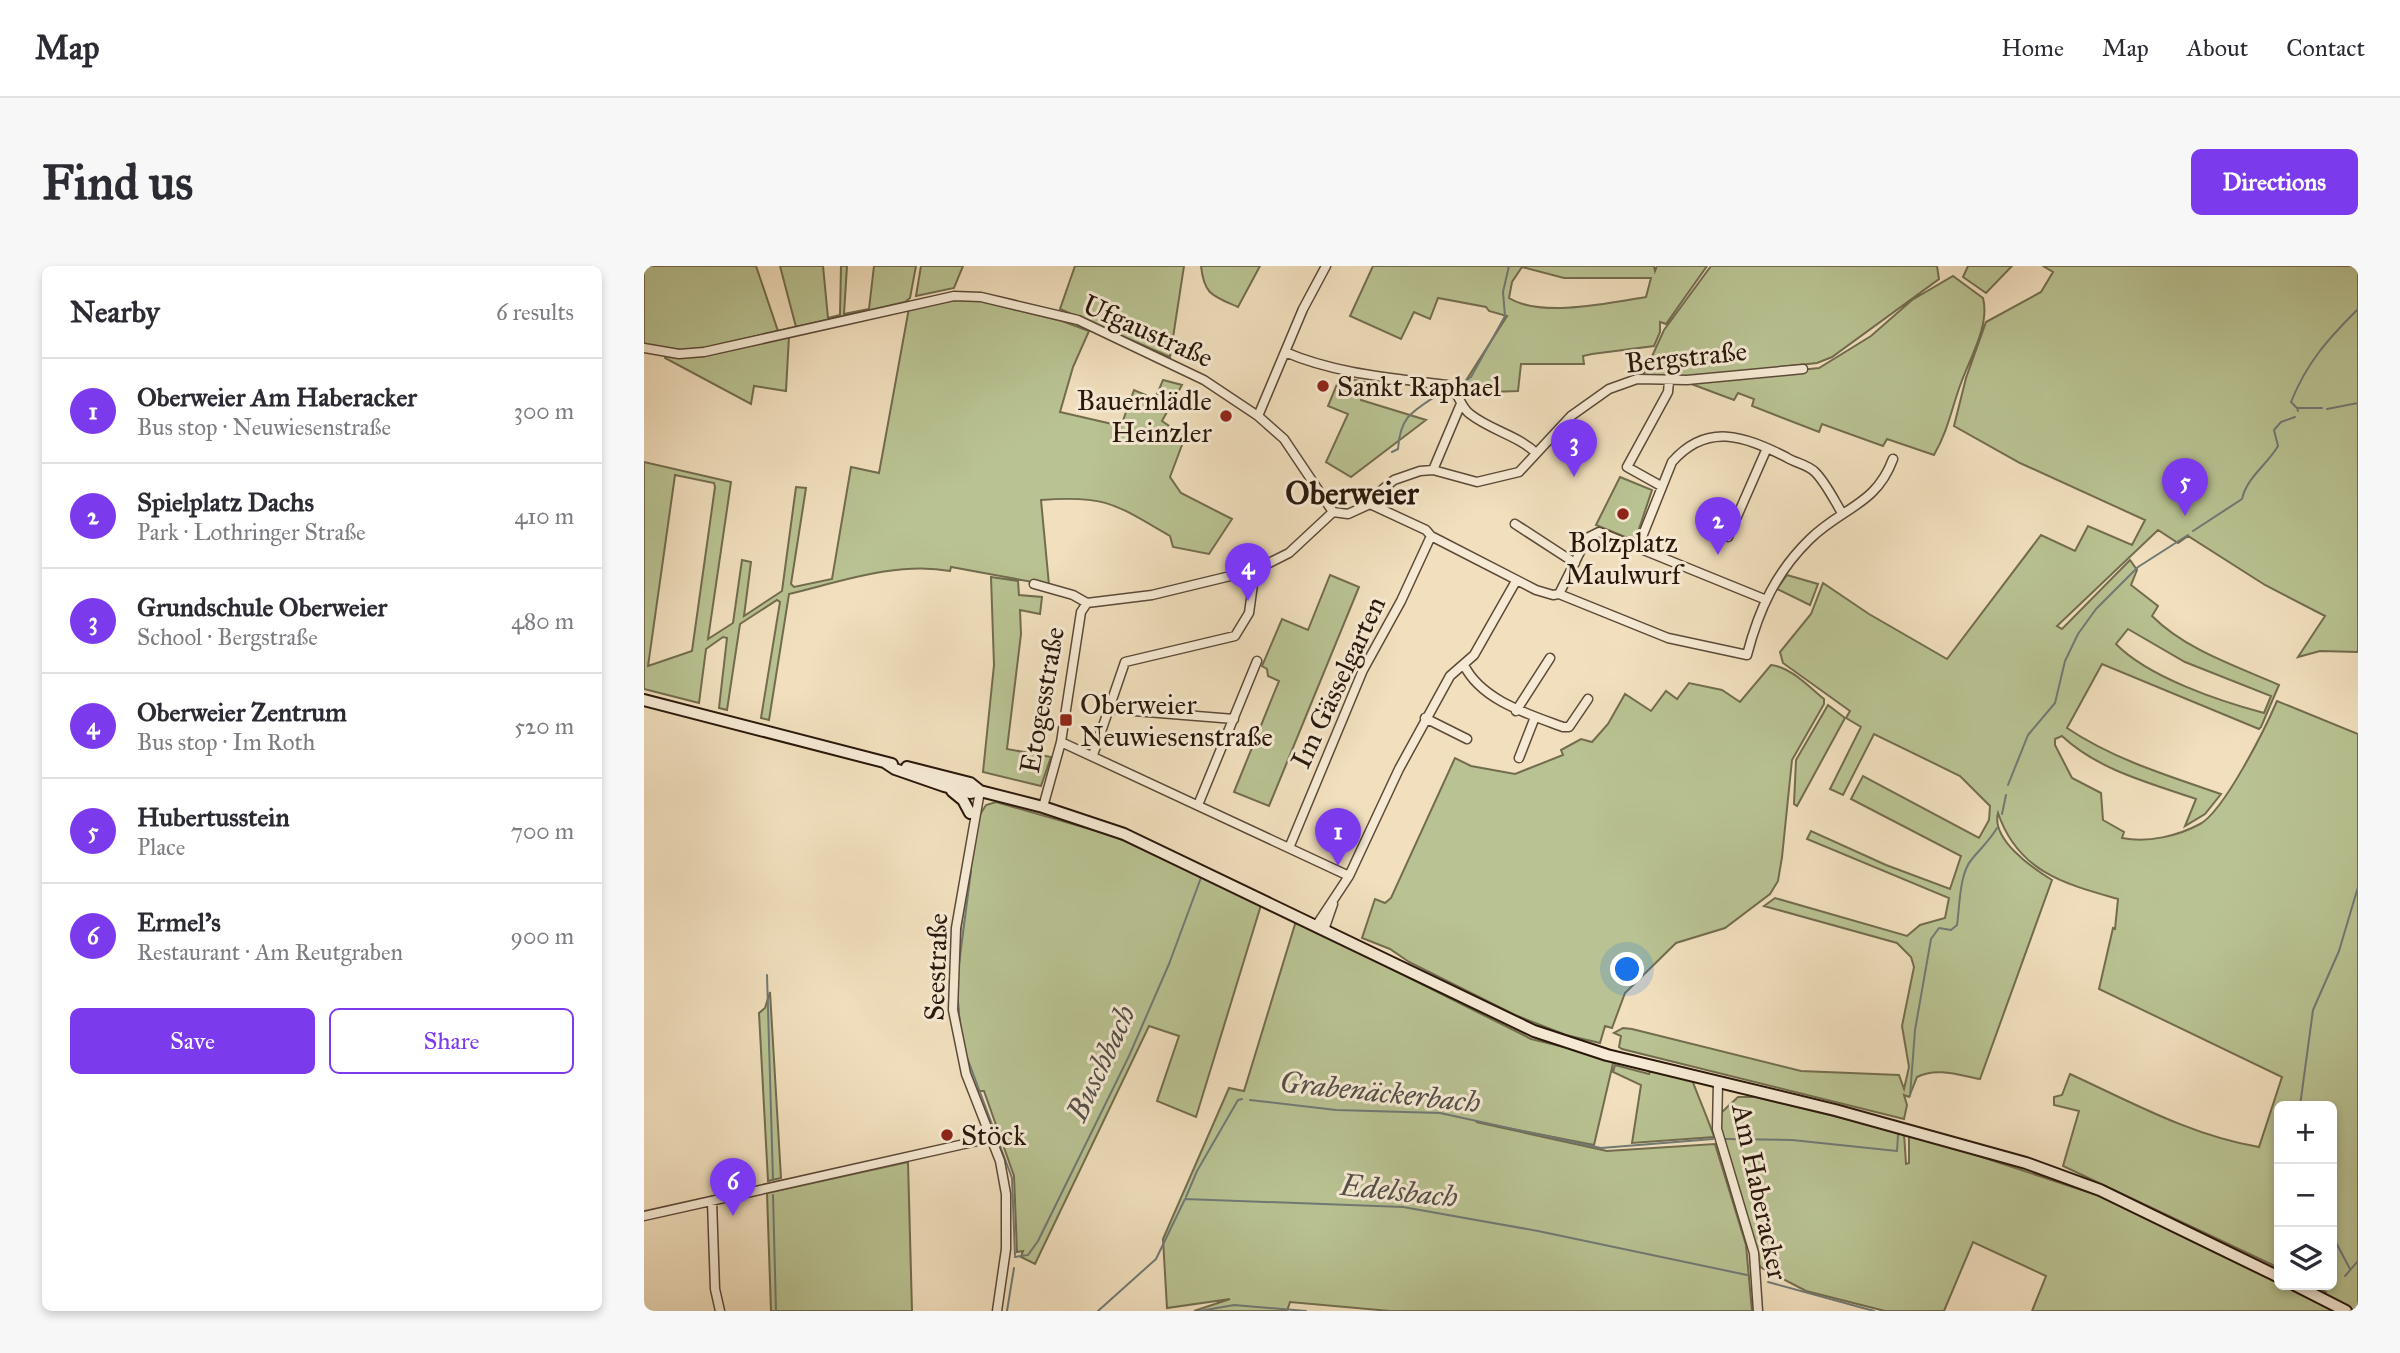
<!DOCTYPE html>
<html lang="en">
<head>
<meta charset="utf-8">
<style>
	:root { --surface:#fff; --page:#f7f7f7; --text:#2b2b33; --muted:#7c7c81; --line:#e1e1e2; --accent:#7c3aed }
	body { margin:0; font-family:"IM FELL Great Primer",serif; background:var(--page); color:var(--text) }
	.controls { position:absolute; right:21px; bottom:21px; display:grid; overflow:hidden; border-radius:10px; box-shadow:0 4px 10px #0003 }
	.controls button { width:63px; height:63px; display:grid; place-items:center; padding:0; border:0; border-bottom:2px solid var(--line); background:var(--surface); color:var(--text); font:35px sans-serif }
	.you { position:absolute; left:984px; top:704px; width:24px; height:24px; margin:-18px; border:5px solid #fff; border-radius:50%; background:#1a73e8; box-shadow:0 0 0 10px #1a73e833 }
	.badge { display:grid; place-items:center; width:46px; height:46px; border-radius:50%; background:var(--accent); color:#fff; font-size:23px; font-weight:700 }
	.pin { position:absolute; translate:-50% -58px; filter:drop-shadow(0 2px 4px #0008) }
	.pin::after { content:''; position:absolute; top:37px; width:24px; height:21px; background:inherit; clip-path:polygon(0 0,100% 0,50% 100%) }
	.list { margin:0; padding:0; list-style:none }
	h2 { display:flex; justify-content:space-between; align-items:center; height:91px; margin:0; padding:0 28px; font-size:30px }
	h2 small { font-size:23px; font-weight:400; color:var(--muted) }
	.list li { display:grid; grid-template-columns:46px 1fr auto; gap:21px; align-items:center; box-sizing:border-box; height:105px; padding:0 28px; border-top:2px solid var(--line) }
	.list b { display:block; font-size:26px; white-space:nowrap }
	.list p { margin:0; font-size:23px; white-space:nowrap; color:var(--muted) }
	.list em { font-size:23px; font-style:normal; color:var(--muted) }
	.actions { display:flex; gap:14px; padding:21px 28px }
	.actions a { flex:1; padding:16px 0; border:2px solid var(--accent); border-radius:10px; text-align:center; font-size:24px; color:var(--accent) }
	.actions .main { background:var(--accent); color:#fff }
	.icon { flex:none; width:38px; height:38px; fill:none; stroke:currentColor; stroke-width:2; stroke-linecap:round; stroke-linejoin:round }
	.map { position:relative; flex:none; width:1714px; height:1045px; overflow:hidden; border-radius:10px }
	header { display:flex; align-items:center; gap:42px; box-sizing:border-box; height:98px; padding:0 35px; background:var(--surface); border-bottom:2px solid var(--line) }
	header strong { font-size:33px }
	nav { display:flex; gap:38px; margin-inline-start:auto; font-size:24px }
	.intro { display:flex; align-items:center; justify-content:space-between; box-sizing:border-box; height:168px; padding:0 42px }
	h1 { margin:0; font-size:49px }
	.button { padding:18px 32px; border-radius:10px; background:var(--accent); color:#fff; font-size:24px; font-weight:700 }
	main { display:flex; gap:42px; padding:0 42px }
	aside { flex:1; background:var(--surface); border-radius:10px; box-shadow:0 4px 10px #0003 }
	.map>svg:first-child { display:block }
</style>
</head>
<body>
<header>
<strong>Map</strong>
<nav><a>Home</a><a>Map</a><a>About</a><a>Contact</a></nav>
</header>
<div class="intro"><h1>Find us</h1><a class="button">Directions</a></div>
<main>
<aside>
<h2>Nearby<small>6 results</small></h2>
<ul class="list">
<li><span class="badge">1</span><div><b>Oberweier Am Haberacker</b><p>Bus stop · Neuwiesenstraße</p></div><em>300 m</em></li>
<li><span class="badge">2</span><div><b>Spielplatz Dachs</b><p>Park · Lothringer Straße</p></div><em>410 m</em></li>
<li><span class="badge">3</span><div><b>Grundschule Oberweier</b><p>School · Bergstraße</p></div><em>480 m</em></li>
<li><span class="badge">4</span><div><b>Oberweier Zentrum</b><p>Bus stop · Im Roth</p></div><em>520 m</em></li>
<li><span class="badge">5</span><div><b>Hubertusstein</b><p>Place</p></div><em>700 m</em></li>
<li><span class="badge">6</span><div><b>Ermel's</b><p>Restaurant · Am Reutgraben</p></div><em>900 m</em></li>
</ul>
<div class="actions"><a class="main">Save</a><a>Share</a></div>
</aside>
<div class="map">
<svg width="1714" height="1045" viewBox="0 0 1714 1045">
	<rect width="100%" height="100%" fill="#f1dfbd"/>
	<filter id="stains"><feTurbulence type="fractalNoise" baseFrequency=".00286" numOctaves="4"/><feColorMatrix values="0 0 0 0 .2 0 0 0 0 .09 0 0 0 0 .02 0 0 0 .5 -.17"/></filter>
	<radialGradient id="worn" r=".72"><stop offset=".6" stop-color="#630" stop-opacity="0"/><stop offset="1" stop-color="#630" stop-opacity=".3"/></radialGradient>
	<path fill="#b9c292" stroke="#726c4e" stroke-width="2" fill-rule="evenodd" d="M0,0H112L134,65L152,61L136,0H179L184,52L196,49L197,0H203L200,48L225,43L230,0H272L266,32L261,36L47,85L0,80Z
		M277,0H319L310,22L272,30Z
		M431,0H540L526,91L416,43Z
		M557,0H616L594,41C569,30 560,29 557,0Z
		M729,0H1010L1011,5L1013,0H1063L1022,58L1016,56V66L1010,80L948,88L939,90L940,98H877L874,125L820,127L825,118L821,116L863,50L845,45L842,41L794,32L786,53L770,46L757,73L706,50ZM878,1L920,12H1007L1002,31C965,37 897,52 865,32L868,16Z
		M1067,0H1293L1295,13L1188,91L1173,97L1030,113L999,110L1020,64Z
		M1324,0H1368L1342,27L1319,11Z
		M1399,0H1714V386L1676,385L1654,391L1681,350L1621,319L1544,270L1534,277L1514,264L1413,360L1418,363L1486,294L1493,304L1487,319L1514,340L1508,350C1542,384 1592,400 1635,419L1617,461L1615,463L1458,398L1423,462C1469,493 1524,510 1577,528L1561,548L1541,560L1552,533C1506,517 1454,504 1418,470L1411,473V479L1428,512L1457,527L1459,554L1480,566L1478,572C1504,577 1534,570 1556,558C1580,545 1621,463 1633,435L1714,468V1045H1705L1681,1033L1682,1026L1667,1019H1688V840H1635V1002L1419,900L1435,845L1410,839V831L1418,829L1426,808C1487,836 1548,870 1615,881L1638,811L1455,723L1469,662L1471,663L1474,633C1421,618 1374,606 1354,547C1347,573 1388,602 1408,614L1336,813C1315,809 1292,801 1273,811L1265,831L1260,829L1263,839L1260,853L978,783L975,781L977,770L970,767L979,762L988,763L1157,805L1255,809L1260,823L1265,801L1258,760L1270,701L1267,691L1253,677L1120,640L1131,632L1263,670L1276,659L1301,652L1305,632L1163,573L1167,565L1242,599L1306,623L1317,590L1207,533L1219,510L1335,572L1345,554L1346,540L1316,510L1230,468L1199,529L1186,523L1217,461L1202,452L1206,445L1139,397L1136,386L1167,348L1179,317L1225,348L1303,393L1397,269L1431,285L1444,260L1488,279L1501,254L1376,197L1310,160L1322,112L1342,56L1397,26L1409,6ZM1484,363L1541,396L1627,430L1620,447C1575,435 1504,411 1472,378Z
		M1309,10L1339,32C1346,59 1326,92 1317,117C1307,144 1305,162 1290,189L1243,173L1239,180L1178,158L1175,166L1108,140L1110,133L1094,127L1090,134L1042,116L1175,102L1227,70L1268,34Z
		M324,32L418,55L445,65L429,101L416,146L477,160L490,124L511,133L519,114L538,119L518,155L541,171L526,211L537,227L588,253L565,288L529,281L526,270C471,238 462,229 397,234L405,319L307,301L306,305C254,295 195,316 145,328L125,454L117,452L136,336L133,334L96,358L83,444L75,442L83,372L79,371L62,383L55,437L0,423V196L87,216L64,373L89,357L98,294L107,296L100,350L138,325L152,221L162,222L147,318L150,321L188,313L207,201L235,207L265,42ZM31,209L70,217L71,221L48,385L4,400Z
		M145,70L142,125L110,120L107,138L21,92L22,89Z
		M696,111L721,116L717,134L782,154L707,211L682,196L704,148L684,140Z
		M976,211L1008,224L991,275L952,259Z
		M686,309L715,321L625,540L590,526L635,415L624,410L623,403L618,400L638,353L664,364Z
		M1143,309L1174,318L1166,339L1133,323Z
		M347,311L374,315L375,329L398,331L396,348L376,344L377,368L363,483L407,491L397,520L339,506L350,399Z
		M1127,399C1147,401 1165,421 1180,433V438L1148,494L1138,591L1134,615L1126,628L1081,662L1032,677L981,727L968,762L961,760L956,777L922,769L871,749L765,696L746,683L718,672L731,633L741,637L747,632L811,492L827,500L871,508L919,489L917,484L937,473L948,476L964,458L981,428L1007,445L1022,425L1033,433L1045,417L1078,424L1096,436Z
		M1184,439L1201,452L1153,540L1150,538L1152,494Z
		M352,536L470,570L617,639L552,851L513,835L535,770L505,760L391,998L377,991L379,985L373,986L370,910L340,825H331C298,722 318,653 335,550L342,539Z
		M652,655L887,773L970,793L950,879L832,856L963,885L1071,878L1102,979L1108,1045H746L646,1036L643,1045H550L586,1033L523,1042L519,973L585,822L600,825Z
		M126,726L137,912L124,915L115,747L121,742Z
		M971,799L1005,808L1007,803L1048,813C1048,816 1067,860 1070,871L988,877L997,819L969,806Z
		M1094,831H1111L1260,867L1262,898L1265,897V867L1465,933L1635,1014V1019H1644L1696,1045H1388L1402,1010L1329,976L1300,1045H1241L1162,1025L1116,1001L1077,864V847Z
		M264,896L268,1045H127L123,927Z"/>
	<g fill="none" stroke-linecap="round" stroke-linejoin="round">
		<path stroke="#707975" stroke-width="2" d="M813,121L827,111L861,50L859,26L865,0
			M1653,142L1647,136C1663,96 1684,73 1714,43
			M1683,143L1714,137
			M1654,145L1653,142H1678
			M748,186L754,183C756,150 769,145 795,128
			M1549,265L1598,233C1603,211 1623,199 1634,180L1630,164L1637,156L1651,151
			M1364,519L1384,469L1411,437L1421,395L1434,368L1452,343L1494,301L1544,269
			M1358,548L1362,529
			M315,698L327,605
			M123,709L129,914
			M313,728L316,760
			M321,786L368,912L371,989
			M1266,830L1271,764L1287,673L1295,662L1307,664L1313,659C1316,639 1315,608 1328,593C1337,582 1346,574 1353,562
			M606,834L692,844L796,847L957,882L1069,873
			M1656,840L1669,744L1695,685L1714,621
			M1081,873L1148,874L1253,885L1254,869
			M129,929L132,1045
			M542,931L553,905L594,834L598,833
			M1688,969L1706,1003
			M371,991L384,989L394,975L485,790L525,698L558,609
			M1701,1010L1714,995
			M1124,1016L1230,1045
			M363,1045L370,1002
			M454,1045L512,993L541,933L759,941L894,965L1103,1009
			M556,1045L590,1039L662,1045"/>
		<defs>
			<path id="minor" d="M0,82L35,88L60,86L310,30L337,31L434,54L560,114L614,150L640,173L689,246
				M641,86C692,108 749,112 803,119C815,124 815,140 826,148C846,164 875,170 892,187
				M614,150L659,43L682,0
				M789,204L816,140
				M1017,220L983,201L1024,126L1025,115
				M726,238L728,232L750,214L776,205L789,204L833,216L875,206L927,150L965,123L993,113L1043,114L1159,103
				M689,246L704,248L726,238L782,264L787,270L892,324L909,329L915,328L1024,372L1103,389C1115,343 1132,306 1166,273C1199,241 1232,239 1249,193
				M871,258L931,297
				M1084,271L1123,182
				M994,281L1028,196C1063,156 1100,170 1142,191C1151,197 1163,198 1171,206C1182,217 1190,234 1198,247
				M390,318L429,329L443,337
				M915,328L943,272L955,266L1120,333
				M820,399C837,434 884,448 919,461H925L944,433
				M465,443L590,453
				M872,445L906,392
				M781,452L823,473
				M417,476L705,610
				M449,489L481,396L591,370L605,347L611,304
				M875,492L891,451
				M336,525L312,662L309,744L322,808L356,895L362,928V983L353,1045
				M554,539L613,395
				M399,541L417,476L437,346L443,337L508,329L611,304L645,287L689,246
				M645,582L719,404L757,335L787,270
				M672,660L705,610L755,503L806,410L830,389L872,315
				M680,664L689,638
				M1074,816L1073,863L1110,987L1114,1045
				M68,935L71,1023L76,1045
				M0,950L347,872"/>
			<path id="secondary" d="M0,434L248,498
				M242,497L251,503L300,520L326,527L336,525L399,541L480,568L890,765L963,789L1191,844L1382,897L1456,924L1635,1011
				M263,501L326,517L336,525
				M308,525L319,534L326,547
				M1651,1019L1702,1045"/>
		</defs>
		<use href="#minor" stroke="#5c4938" stroke-width="11"/>
		<use href="#secondary" stroke="#2a170b" stroke-width="14"/>
		<use href="#minor" stroke="#f6ead4" stroke-width="8"/>
		<use href="#secondary" stroke="#f6ead4" stroke-width="10"/>
	</g>
	<g fill="#8f2418" stroke="#f6ead4" stroke-width="2.5">
		<circle cx="679" cy="120" r="7"/>
		<circle cx="582" cy="150" r="7"/>
		<circle cx="979" cy="248" r="7"/>
		<rect x="415" y="447" width="14" height="14" rx="3.5"/>
		<circle cx="303" cy="869" r="7"/>
	</g>
	<g text-anchor="middle" dominant-baseline="central" stroke-width="6" stroke-linejoin="round" paint-order="stroke">
		<g font-size="28" fill="#2a170b" stroke="#f6ead4">
			<text transform="translate(504 65) rotate(24)">Ufgaustraße</text>
			<text transform="translate(1042 91) rotate(-6)">Bergstraße</text>
			<text transform="translate(694 416) rotate(-65)">Im Gässelgarten</text>
			<text transform="translate(398 434) rotate(-80)">Etogesstraße</text>
			<text transform="translate(292 701) rotate(-88)">Seestraße</text>
			<text transform="translate(1116 926) rotate(78)">Am Haberacker</text>
		</g>
		<g font-size="28" fill="#2a170b" stroke="#f6ead4" text-anchor="start">
			<text x="693" y="120">Sankt Raphael</text>
			<text x="568" y="134" text-anchor="end">Bauernlädle<tspan x="568" dy="32">Heinzler</tspan></text>
			<text x="979" y="276" text-anchor="middle">Bolzplatz<tspan x="979" dy="32">Maulwurf</tspan></text>
			<text x="436" y="438">Oberweier<tspan x="436" dy="32">Neuwiesenstraße</tspan></text>
			<text x="317" y="869">Stöck</text>
		</g>
		<g font-size="30" font-style="italic" fill="#535049" stroke="#f6ead4">
			<text transform="translate(457 797) rotate(-65)">Buschbach</text>
			<text transform="translate(736 826) rotate(6)">Grabenäckerbach</text>
			<text transform="translate(755 925) rotate(6)">Edelsbach</text>
		</g>
		<g font-size="32" font-weight="bold" fill="#2a170b" stroke="#f6ead4">
			<text x="708" y="227">Oberweier</text>
		</g>
	</g>
	<rect width="100%" height="100%" filter="url(#stains)"/>
	<rect width="100%" height="100%" fill="url(#worn)"/>
</svg>
<div class="controls">
<button>+</button>
<button>−</button>
<button><svg class="icon" aria-label="layers" viewBox="0 0 24 24"><path d="M12 4l9 5-9 5-9-5zM3 14l9 5 9-5"/></svg></button>
</div>
<div class="you"></div>
<div class="pin badge" style="left:694px;top:600px">1</div>
<div class="pin badge" style="left:1074px;top:289px">2</div>
<div class="pin badge" style="left:930px;top:211px">3</div>
<div class="pin badge" style="left:604px;top:335px">4</div>
<div class="pin badge" style="left:1541px;top:250px">5</div>
<div class="pin badge" style="left:89px;top:950px">6</div>
</div>
</main>
</body>
</html>
